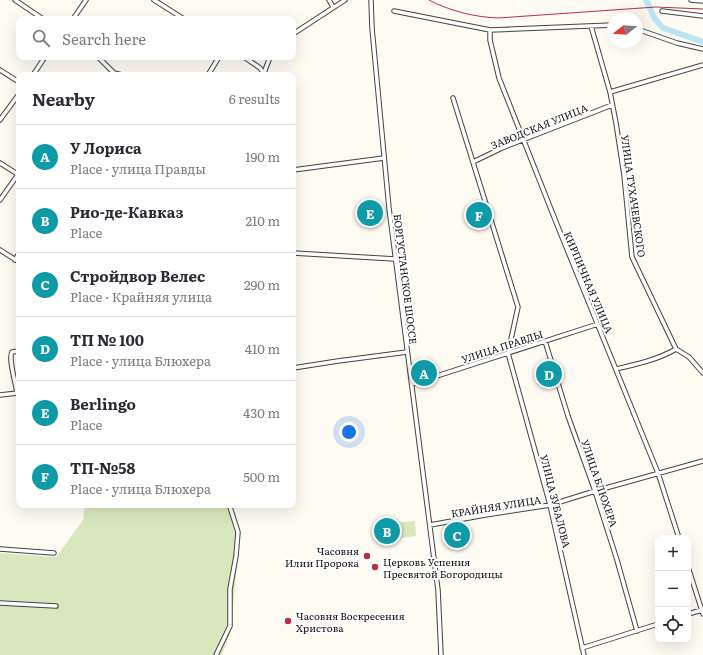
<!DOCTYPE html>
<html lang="en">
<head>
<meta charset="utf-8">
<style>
	:root { --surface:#fff; --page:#f2f2f3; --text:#2b2b33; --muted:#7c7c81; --line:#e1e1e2; --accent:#b83047 }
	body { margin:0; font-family:Literata,serif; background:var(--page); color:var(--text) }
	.controls { position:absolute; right:12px; bottom:12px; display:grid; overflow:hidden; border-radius:8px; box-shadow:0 4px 16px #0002 }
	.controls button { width:36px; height:36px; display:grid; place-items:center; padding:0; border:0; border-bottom:1px solid var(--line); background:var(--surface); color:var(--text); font:20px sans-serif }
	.compass { position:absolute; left:607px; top:12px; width:36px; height:36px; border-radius:50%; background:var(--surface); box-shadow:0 4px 16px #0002; rotate:253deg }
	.you { position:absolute; left:349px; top:432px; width:14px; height:14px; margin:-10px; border:3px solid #fff; border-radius:50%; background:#1a73e8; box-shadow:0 0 0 6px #1a73e833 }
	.badge { display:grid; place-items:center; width:26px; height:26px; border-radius:50%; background:var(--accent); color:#fff; font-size:13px; font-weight:700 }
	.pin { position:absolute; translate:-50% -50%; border:2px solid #fff; box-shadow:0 1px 4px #0006 }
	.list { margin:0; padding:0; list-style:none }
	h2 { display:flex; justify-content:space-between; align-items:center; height:52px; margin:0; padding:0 16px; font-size:17px }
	h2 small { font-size:13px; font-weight:400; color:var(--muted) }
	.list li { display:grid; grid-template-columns:26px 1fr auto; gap:12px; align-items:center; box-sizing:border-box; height:64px; padding:0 16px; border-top:1px solid var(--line) }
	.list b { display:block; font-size:15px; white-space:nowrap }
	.list p { margin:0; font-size:13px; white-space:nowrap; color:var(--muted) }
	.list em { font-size:13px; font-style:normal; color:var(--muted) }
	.icon { flex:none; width:22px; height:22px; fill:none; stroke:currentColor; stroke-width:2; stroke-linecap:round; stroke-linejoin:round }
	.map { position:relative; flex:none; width:703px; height:655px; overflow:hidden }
	.search { position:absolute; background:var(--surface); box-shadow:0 4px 16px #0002; left:16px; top:16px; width:280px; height:44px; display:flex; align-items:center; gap:10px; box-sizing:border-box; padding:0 14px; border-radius:8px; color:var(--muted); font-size:15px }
	.panel { position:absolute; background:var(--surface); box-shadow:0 4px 16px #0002; left:16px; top:72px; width:280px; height:436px; border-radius:8px }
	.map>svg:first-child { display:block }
</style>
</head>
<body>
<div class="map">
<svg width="703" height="655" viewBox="0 0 703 655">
	<rect width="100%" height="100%" fill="#fefbf3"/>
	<path fill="#d9e7be" d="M85,505H231L240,536L230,634L222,655H0V553L56,557L83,520Z
		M415,521L416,536L380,541L378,524Z"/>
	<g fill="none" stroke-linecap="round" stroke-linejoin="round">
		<path stroke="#bbe5f3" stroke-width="6" d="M646,0L655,19L663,28L703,42"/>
		<defs>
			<path id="minor" d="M15,0L43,19
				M154,0L184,19
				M329,0L333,7
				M371,0L372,28L389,208L438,590L441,655
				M691,0L703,1
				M394,11L490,30L613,25
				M662,11L703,16
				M73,19L86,0
				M591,26L610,92L616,123L624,175L632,257L676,349L689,357L703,373
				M637,29L677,43L703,49
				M490,30V40L499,78L558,227L658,473L679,538
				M293,34L345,0
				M98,57L114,73L122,75
				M244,57L260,68L265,75
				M0,70L19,82
				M264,73L270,57
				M33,75L45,57
				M208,75L219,57
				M610,92L703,65
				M453,98L518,307L508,353L550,505L584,655
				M0,120L19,94
				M473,162L502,148L612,105
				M0,163L19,175
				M293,170L384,158
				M0,200L19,173
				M0,250L19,262
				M293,253L395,259
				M15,260L19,253
				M545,341L568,416L595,491L617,560L637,631
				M293,368L338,361L407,352
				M616,369C637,364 657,360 676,349
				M412,384L598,324
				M17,393C16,384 8,358 12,352L19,351
				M0,395L18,393
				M430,525L485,515L550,505L595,491L703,461
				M0,549L54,553
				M688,567L703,614
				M0,603L56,606
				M688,614L702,610
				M582,648L658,624
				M216,655L230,626V589L236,556L238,532L230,507V505"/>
		</defs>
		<use href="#minor" stroke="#434343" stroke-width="5.5"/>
		<use href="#minor" stroke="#fff" stroke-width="3.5"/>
		<path stroke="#b83047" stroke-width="1" d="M429,0C450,11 474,17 498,18L656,7L703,9"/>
	</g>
	<g fill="#b83047" stroke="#fff" stroke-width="1.5">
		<circle cx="367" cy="556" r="4"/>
		<circle cx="375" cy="567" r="4"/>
		<circle cx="288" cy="621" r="4"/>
	</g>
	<g text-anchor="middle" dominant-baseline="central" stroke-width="4" stroke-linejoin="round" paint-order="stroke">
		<g font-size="10" fill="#101010" stroke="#fff">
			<text transform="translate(539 126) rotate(-22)">ЗАВОДСКАЯ УЛИЦА</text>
			<text transform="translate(634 196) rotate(82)">УЛИЦА ТУХАЧЕВСКОГО</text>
			<text transform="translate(406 279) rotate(83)">БОРГУСТАНСКОЕ ШОССЕ</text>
			<text transform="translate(589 282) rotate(67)">КИРПИЧНАЯ УЛИЦА</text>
			<text transform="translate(502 346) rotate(-18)">УЛИЦА ПРАВДЫ</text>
			<text transform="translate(600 483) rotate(71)">УЛИЦА БЛЮХЕРА</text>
			<text transform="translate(556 501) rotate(76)">УЛИЦА ЗУБАЛОВА</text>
			<text transform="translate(496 506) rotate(-9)">КРАЙНЯЯ УЛИЦА</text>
		</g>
		<g font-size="10" fill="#101010" stroke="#fff" text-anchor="start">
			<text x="359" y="550" text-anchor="end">Часовня<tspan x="359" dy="12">Илии Пророка</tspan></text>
			<text x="383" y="561">Церковь Успения<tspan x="383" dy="12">Пресвятой Богородицы</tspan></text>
			<text x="296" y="615">Часовня Воскресения<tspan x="296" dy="12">Христова</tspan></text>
		</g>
	</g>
</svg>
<div class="controls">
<button>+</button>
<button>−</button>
<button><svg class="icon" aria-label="locate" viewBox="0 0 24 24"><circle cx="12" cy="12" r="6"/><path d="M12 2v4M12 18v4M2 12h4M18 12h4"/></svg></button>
</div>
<svg class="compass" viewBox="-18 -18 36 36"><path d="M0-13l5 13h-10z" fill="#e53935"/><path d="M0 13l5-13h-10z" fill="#7c7c81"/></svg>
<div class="you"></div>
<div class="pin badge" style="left:424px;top:373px;background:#0f9aa8">A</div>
<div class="pin badge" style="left:387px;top:531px;background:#0f9aa8">B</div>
<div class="pin badge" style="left:457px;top:535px;background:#0f9aa8">C</div>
<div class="pin badge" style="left:549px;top:374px;background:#0f9aa8">D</div>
<div class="pin badge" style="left:370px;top:213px;background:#0f9aa8">E</div>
<div class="pin badge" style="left:479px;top:215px;background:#0f9aa8">F</div>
<div class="search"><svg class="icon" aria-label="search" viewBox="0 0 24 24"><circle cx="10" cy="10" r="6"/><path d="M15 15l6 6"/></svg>Search here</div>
<section class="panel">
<h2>Nearby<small>6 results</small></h2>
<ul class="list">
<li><span class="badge" style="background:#0f9aa8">A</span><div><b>У Лориса</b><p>Place · улица Правды</p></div><em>190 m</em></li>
<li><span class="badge" style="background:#0f9aa8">B</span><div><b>Рио-де-Кавказ</b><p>Place</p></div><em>210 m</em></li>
<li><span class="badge" style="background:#0f9aa8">C</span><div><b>Стройдвор Велес</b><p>Place · Крайняя улица</p></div><em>290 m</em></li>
<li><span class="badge" style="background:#0f9aa8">D</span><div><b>ТП № 100</b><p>Place · улица Блюхера</p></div><em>410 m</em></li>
<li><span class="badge" style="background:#0f9aa8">E</span><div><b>Berlingo</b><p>Place</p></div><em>430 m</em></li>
<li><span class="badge" style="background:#0f9aa8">F</span><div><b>ТП-№58</b><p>Place · улица Блюхера</p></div><em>500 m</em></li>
</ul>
</section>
</div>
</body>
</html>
